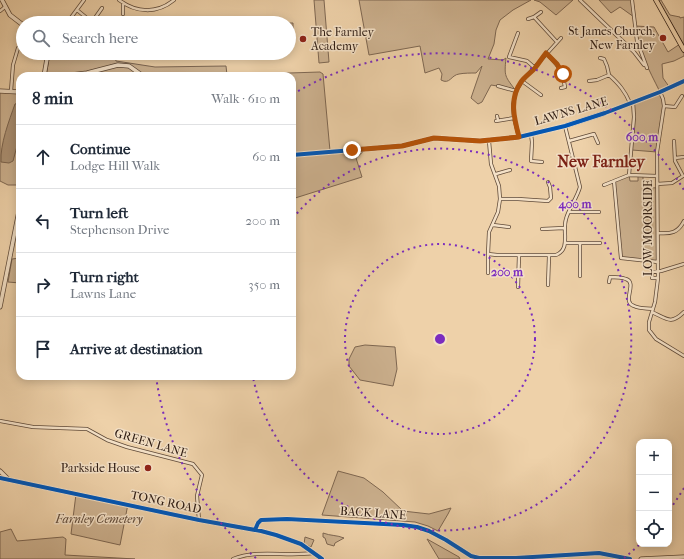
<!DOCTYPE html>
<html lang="en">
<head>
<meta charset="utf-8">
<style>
	:root { --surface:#fff; --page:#f2f2f3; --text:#1f2937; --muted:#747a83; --line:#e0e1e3 }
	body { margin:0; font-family:"IM FELL French Canon",serif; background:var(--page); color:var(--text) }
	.controls { position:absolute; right:12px; bottom:12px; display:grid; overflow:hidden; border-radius:8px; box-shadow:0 2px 10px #0003 }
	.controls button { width:36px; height:36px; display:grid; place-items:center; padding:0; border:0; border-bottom:1px solid var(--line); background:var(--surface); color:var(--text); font:20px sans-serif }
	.stop { position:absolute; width:12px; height:12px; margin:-9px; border:3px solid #b45309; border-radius:50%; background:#fff }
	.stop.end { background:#b45309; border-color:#fff; box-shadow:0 1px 4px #0008 }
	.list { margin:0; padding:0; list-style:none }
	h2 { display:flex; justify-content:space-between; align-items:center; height:52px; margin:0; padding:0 16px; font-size:17px }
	h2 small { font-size:13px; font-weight:400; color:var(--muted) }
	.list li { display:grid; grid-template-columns:26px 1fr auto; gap:12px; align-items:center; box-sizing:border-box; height:64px; padding:0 16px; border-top:1px solid var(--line) }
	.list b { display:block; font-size:15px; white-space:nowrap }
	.list p { margin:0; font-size:13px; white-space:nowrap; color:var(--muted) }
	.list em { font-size:13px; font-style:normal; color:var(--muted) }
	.icon { flex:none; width:22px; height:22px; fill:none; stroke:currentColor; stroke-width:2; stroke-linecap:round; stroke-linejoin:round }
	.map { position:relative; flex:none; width:684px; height:559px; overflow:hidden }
	.search { position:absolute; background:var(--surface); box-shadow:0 2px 10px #0003; left:16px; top:16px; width:280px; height:44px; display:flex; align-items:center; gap:10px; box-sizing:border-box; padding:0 14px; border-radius:22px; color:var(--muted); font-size:15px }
	.panel { position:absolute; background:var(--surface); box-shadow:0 2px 10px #0003; left:16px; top:72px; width:280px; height:308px; border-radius:12px }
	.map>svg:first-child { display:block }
</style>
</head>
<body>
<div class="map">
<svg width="684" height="559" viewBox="0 0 684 559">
	<rect width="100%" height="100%" fill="#eed1a9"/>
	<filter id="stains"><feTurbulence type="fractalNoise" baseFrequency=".005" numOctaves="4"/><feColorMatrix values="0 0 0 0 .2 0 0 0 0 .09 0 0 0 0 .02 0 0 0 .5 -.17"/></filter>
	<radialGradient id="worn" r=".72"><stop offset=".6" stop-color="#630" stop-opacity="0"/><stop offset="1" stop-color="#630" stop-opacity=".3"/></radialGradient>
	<path fill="#cdb290" stroke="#7e6752" d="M314,0H324L329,62L319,63Z
		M359,0H531L513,10L500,20L496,30L494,44L488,59L503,60L506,58C504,77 505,76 516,91L510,88L491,85L482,102L478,104L471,98L482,66L476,73C471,73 464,73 459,74C451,75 450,85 441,80L442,74L439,68L425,73L420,46L369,55Z
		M534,0H573L556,15L540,2Z
		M599,0H632L634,17L620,7L611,13Z
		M658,0H661L670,15L680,17V18L684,17V46Z
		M286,23H293V38H289V23Z
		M635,26L654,27L668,52L680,44L684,50V56L674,61L662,64L663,78L670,88L660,92L664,106L657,152L632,150L634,117L633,102L660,92C649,70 638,50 635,26Z
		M50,53H113L116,61L155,67L226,66L227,75L320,72L323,74L330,151L367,148L356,158L362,177L292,199V76H46Z
		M0,91L20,92V185H8L0,181Z
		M629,175L630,181H638V175H643V187L657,188L658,262L621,258L614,181Z
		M20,258V283L8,282L12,259Z
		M365,345L395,347L397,369L393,386L360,380L349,366V359L355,347Z
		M338,471L364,478L383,492L403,511L429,514L451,508L448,514L438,531L428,526L415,522L322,515Z
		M76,494L128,504L120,545L71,534Z
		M11,529L17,541L63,537L66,539L65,555L135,559H0V532Z
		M323,533C331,536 337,535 344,538L335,543L334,546L327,544L325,538L323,537Z
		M305,537L314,540L311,547L304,544Z
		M427,539L459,557L460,559H439Z"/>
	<path fill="#ad9376" stroke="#7a634e" d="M18,103H20V135L13,161L9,163L1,162C0,144 9,121 15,104Z"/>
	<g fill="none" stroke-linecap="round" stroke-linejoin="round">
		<defs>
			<path id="minor" d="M119,0C136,13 157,14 174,0
				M580,0L634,52L644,65H646
				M632,0L637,41L647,68
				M123,4V14
				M77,10L88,19L95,18L102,8
				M0,11L5,7
				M534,17L541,12
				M528,19L534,17L556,41
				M67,23L84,0
				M518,33L509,57L527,61L535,68
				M546,53C558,65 562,69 565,87L561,88
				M600,58L604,59L607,66L609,75
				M522,81L541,95
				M589,81L597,80L609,75C619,84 625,91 630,103
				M498,86L516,91
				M11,91L13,65L18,48
				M660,92L663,99L664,106L657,152L658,278L655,302L649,322V330L656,339L684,356
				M664,106L675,107L682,96
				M497,116L498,120
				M496,121L514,118
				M531,134L532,142L531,161L542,162
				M519,137L514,118L513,105L516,91L522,81L561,38
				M489,141L491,164L499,186L500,199L498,212L489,232L488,254L497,255H556C571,249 562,232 566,219C569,208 577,198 580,187L565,126
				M569,141L594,134L598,143
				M674,141L675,161L683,176
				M675,158L684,157
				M496,174L510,170
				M629,175L657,176
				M614,181L621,258L658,262
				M657,184L672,183L683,176
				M604,185L629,175L634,117L633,102
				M500,199H518L548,201L551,198L550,187L548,182
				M569,212H599
				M493,225L509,227
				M542,229L564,228
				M658,233C671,234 678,233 684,221
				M566,243H600
				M488,254V273
				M580,276V243
				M658,278H652V272L661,271L684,264
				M609,282L610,277C615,277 621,277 626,279C638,283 621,302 634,306C640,309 647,308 653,309
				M548,285L549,256
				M518,287L519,255
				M652,312C667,319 671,325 684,312
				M0,421L33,427L87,429L107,440L127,447L193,464L202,475L197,496L199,520
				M233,559C258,549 287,557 313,553"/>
			<path id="tertiary" d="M2,0L10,15L23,25
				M44,75L63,76L87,73L118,65L129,66L143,76
				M44,76L48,53
				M0,91L20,92
				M292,155L402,146L434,138L480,141L519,137L565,126L605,113L660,92L684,81
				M0,307L20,206
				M0,471L8,479
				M0,478L199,520L261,531L276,535L301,544L322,559
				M255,530L258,523L261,520L287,519L403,525L417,527L429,531L446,540L471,556L479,558H516L599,553L630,559
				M641,559L684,557"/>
			<path id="primary" d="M656,0L684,50"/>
		</defs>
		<use href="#minor" stroke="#5e4938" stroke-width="4"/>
		<use href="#tertiary" stroke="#5e4938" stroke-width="5"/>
		<use href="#primary" stroke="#2e1c13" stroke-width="5.5"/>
		<use href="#minor" stroke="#f4e1c7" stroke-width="2.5"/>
		<use href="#tertiary" stroke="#f4e1c7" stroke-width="3.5"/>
		<use href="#primary" stroke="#eed1a9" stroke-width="4"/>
		<defs>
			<path id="cycleway" d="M292,155L402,146L434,138L480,141L519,137L565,126L605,113L660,92L684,81
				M0,478L199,520L261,531L276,535L301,544L322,559
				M255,530L258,523L261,520L287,519L403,525L417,527L429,531L446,540L471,556L479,558H516L599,553L630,559"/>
		</defs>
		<use href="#cycleway" stroke="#f4e1c7" stroke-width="6"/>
		<use href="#cycleway" stroke="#0057b8" stroke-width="4"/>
	</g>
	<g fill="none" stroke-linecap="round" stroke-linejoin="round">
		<path stroke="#b45309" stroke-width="5" d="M352,150L402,146L434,138L480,141L519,137C514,118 509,99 521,82C525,76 531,73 535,68C539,63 542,58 546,53L557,64L563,74"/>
	</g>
	<g fill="none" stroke="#7b2cbf" stroke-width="2" stroke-dasharray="2 4">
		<circle cx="440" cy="339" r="95"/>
		<path d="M293 218A191 191 0 1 1 253 377"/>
		<path d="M684 488A286 286 0 0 1 670 509M639 545A286 286 0 0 1 624 558M256 558A286 286 0 0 1 156 376M293 94A286 286 0 0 1 684 190"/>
	</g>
	<g fill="#8f2418" stroke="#f4e1c7" stroke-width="1.5">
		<circle cx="663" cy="38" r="4"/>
		<circle cx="303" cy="39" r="4"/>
		<circle cx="148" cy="468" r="4"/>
	</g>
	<g text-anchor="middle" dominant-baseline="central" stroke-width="3" stroke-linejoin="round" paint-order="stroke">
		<g font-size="12" fill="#2e1c13" stroke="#f4e1c7" text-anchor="end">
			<text x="655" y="31">St James Church,<tspan x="655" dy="14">New Farnley</tspan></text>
			<text x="311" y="32" text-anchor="start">The Farnley<tspan x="311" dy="14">Academy</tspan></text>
			<text x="140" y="468">Parkside House</text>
		</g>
		<g font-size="12" fill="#2e1c13" stroke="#f4e1c7">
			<text transform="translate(571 111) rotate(-16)">LAWNS LANE</text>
			<text transform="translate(648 228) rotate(-90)">LOW MOORSIDE</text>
			<text transform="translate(151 443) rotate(16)">GREEN LANE</text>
			<text transform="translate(166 502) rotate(12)">TONG ROAD</text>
			<text transform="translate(373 513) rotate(4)">BACK LANE</text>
		</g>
		<g font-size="12" font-style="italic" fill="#5e4938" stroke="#f4e1c7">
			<text x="99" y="519">Farnley Cemetery</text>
		</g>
		<g font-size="16" font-weight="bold" fill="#7a1f14" stroke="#f4e1c7">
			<text x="601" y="161">New Farnley</text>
		</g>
	</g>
	<circle cx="440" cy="339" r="6" fill="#7b2cbf" stroke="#f4e1c7" stroke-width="2"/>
	<g font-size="12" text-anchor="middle" font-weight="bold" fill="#7b2cbf" stroke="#f4e1c7" stroke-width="3" stroke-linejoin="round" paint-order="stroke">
		<text x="642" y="141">600 m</text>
		<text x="575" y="208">400 m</text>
		<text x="507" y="276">200 m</text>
	</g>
	<rect width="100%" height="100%" filter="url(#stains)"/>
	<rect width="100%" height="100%" fill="url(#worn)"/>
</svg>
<div class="controls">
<button>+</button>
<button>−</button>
<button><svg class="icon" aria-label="locate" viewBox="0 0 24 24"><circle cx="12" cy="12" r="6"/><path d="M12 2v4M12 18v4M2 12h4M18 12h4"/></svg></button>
</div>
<div class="stop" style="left:563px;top:74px"></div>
<div class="stop end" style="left:352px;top:150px"></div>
<div class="search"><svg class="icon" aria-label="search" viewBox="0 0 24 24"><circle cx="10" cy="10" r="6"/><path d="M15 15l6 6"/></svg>Search here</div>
<section class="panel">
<h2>8 min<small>Walk · 610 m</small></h2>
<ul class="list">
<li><svg class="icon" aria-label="ahead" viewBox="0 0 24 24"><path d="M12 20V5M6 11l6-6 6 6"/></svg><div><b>Continue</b><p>Lodge Hill Walk</p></div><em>60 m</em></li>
<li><svg class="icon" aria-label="left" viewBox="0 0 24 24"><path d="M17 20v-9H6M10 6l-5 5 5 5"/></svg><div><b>Turn left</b><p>Stephenson Drive</p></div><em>200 m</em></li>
<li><svg class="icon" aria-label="right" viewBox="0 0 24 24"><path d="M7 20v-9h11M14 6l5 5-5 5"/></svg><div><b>Turn right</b><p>Lawns Lane</p></div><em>350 m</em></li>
<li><svg class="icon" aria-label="arrive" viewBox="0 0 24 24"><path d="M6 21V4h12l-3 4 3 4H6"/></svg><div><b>Arrive at destination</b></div></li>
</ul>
</section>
</div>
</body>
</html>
